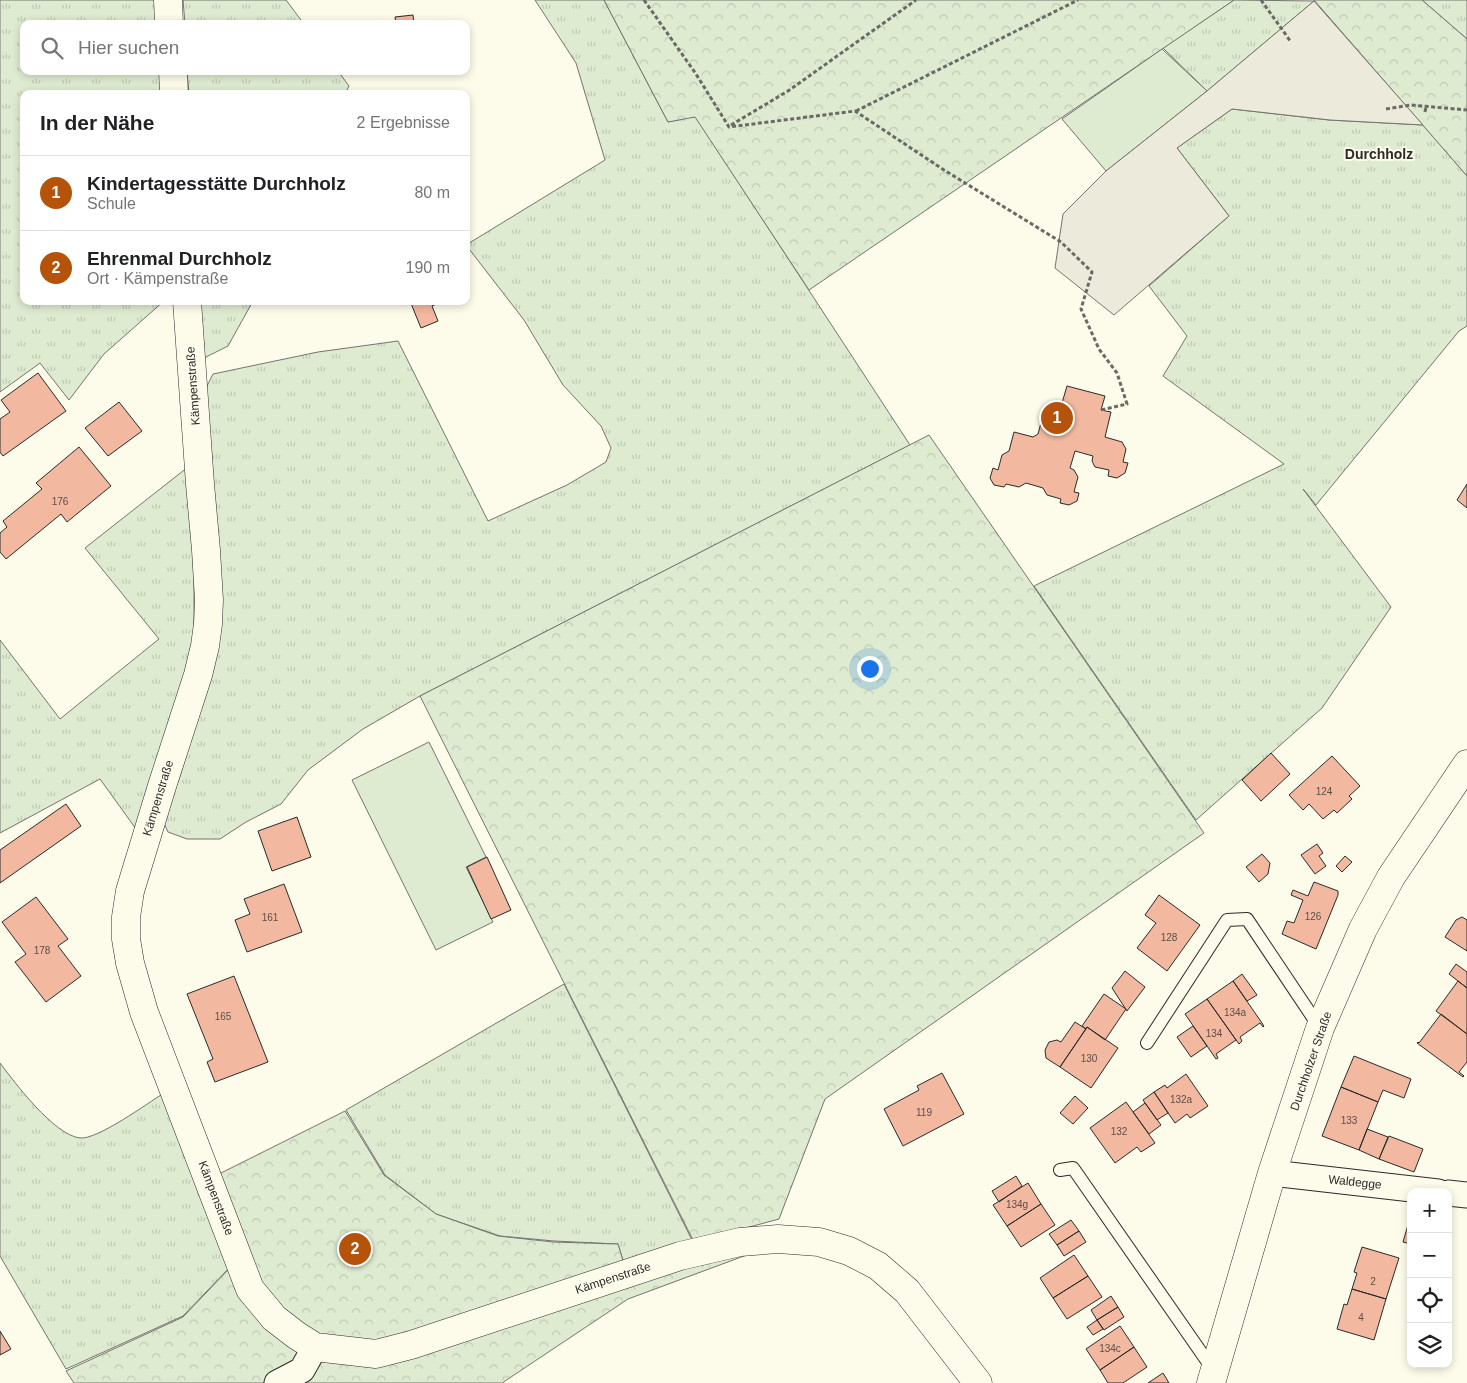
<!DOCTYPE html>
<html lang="de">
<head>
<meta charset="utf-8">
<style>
	:root { --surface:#fff; --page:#f6f6f6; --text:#202124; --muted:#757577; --line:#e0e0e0; --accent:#b45309 }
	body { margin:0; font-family:Helvetica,sans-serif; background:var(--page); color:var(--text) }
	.controls { position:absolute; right:15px; bottom:15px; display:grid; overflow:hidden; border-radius:10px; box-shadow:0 2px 8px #0003 }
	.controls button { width:45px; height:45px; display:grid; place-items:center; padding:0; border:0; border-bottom:1px solid var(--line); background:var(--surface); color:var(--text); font:25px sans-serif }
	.you { position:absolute; left:869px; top:668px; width:18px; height:18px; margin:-12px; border:4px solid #fff; border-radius:50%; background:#1a73e8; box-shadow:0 0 0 8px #1a73e833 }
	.badge { display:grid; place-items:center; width:32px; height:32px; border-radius:50%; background:var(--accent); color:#fff; font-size:16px; font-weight:700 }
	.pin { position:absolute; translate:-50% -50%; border:2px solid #fff; box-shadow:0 1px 5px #0006 }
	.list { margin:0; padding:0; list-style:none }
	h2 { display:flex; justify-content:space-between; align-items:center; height:65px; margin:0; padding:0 20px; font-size:21px }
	h2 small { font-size:16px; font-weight:400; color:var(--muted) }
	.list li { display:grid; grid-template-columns:32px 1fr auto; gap:15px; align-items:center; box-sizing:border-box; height:75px; padding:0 20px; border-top:1px solid var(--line) }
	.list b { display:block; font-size:19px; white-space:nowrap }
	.list p { margin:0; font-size:16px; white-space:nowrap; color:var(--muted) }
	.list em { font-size:16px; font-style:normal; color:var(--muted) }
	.icon { flex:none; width:28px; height:28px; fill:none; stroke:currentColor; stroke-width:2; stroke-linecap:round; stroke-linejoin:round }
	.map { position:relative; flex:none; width:1467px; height:1383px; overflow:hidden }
	.search { position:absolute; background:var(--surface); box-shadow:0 2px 8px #0003; left:20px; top:20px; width:450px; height:55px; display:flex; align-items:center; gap:12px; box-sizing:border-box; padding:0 18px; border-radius:10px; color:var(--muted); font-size:19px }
	.panel { position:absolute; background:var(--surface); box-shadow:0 2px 8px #0003; left:20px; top:90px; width:450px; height:215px; border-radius:10px }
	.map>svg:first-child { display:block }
</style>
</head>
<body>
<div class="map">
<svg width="1467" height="1383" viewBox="0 0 1467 1383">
	<defs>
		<pattern id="grass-tufts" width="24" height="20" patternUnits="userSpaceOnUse" patternTransform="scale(1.25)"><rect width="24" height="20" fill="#deebd1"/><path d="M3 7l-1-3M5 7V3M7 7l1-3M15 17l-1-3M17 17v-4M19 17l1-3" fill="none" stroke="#bfcab4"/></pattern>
		<pattern id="forest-crowns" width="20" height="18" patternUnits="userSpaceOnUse" patternTransform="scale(1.25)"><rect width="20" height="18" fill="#deebd1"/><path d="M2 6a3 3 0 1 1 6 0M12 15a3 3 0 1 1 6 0" fill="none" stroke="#bfcab4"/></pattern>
	</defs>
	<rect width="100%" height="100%" fill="#fdfbea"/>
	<path fill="url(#grass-tufts)" stroke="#74746e" d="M0,0H156L157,24H24V71H161L162,94H24V301H164L104,354L69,400L40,363L0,392Z
		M183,0H286L304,24H185Z
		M535,0H604L668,122L695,116L910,445L420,696L363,729L308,770L281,804L246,822L220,839H187L168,832L163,821L180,776L197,717L206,388L213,374L318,352L398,341L488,521L567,485L606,462L611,448L601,426L563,385L524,320L466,245L605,160L576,63Z
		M1234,0L1314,1L1207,91L1163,48Z
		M1423,0H1467V39L1422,0Z
		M187,71H338L349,86L345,94H189Z
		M1232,109L1329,120L1423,125L1467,176V326L1459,331L1316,505L1303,489L1391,607L1322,708L1196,820L1034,586L1284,464L1163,376L1187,336L1149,286L1229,216L1177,148Z
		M197,301H253L228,346L200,360Z
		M188,467L194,579V644L136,829L100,779L0,833V640L60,719L159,639L85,548Z
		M564,984L693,1242L625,1267L618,1244L554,1241L500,1236L436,1214L385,1175L346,1110Z
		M0,1063C15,1083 54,1135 80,1138C97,1140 148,1103 164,1093L232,1265L183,1316L66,1369L0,1256Z"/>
	<path fill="url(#forest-crowns)" stroke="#74746e" d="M604,0H1234L809,290L695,117L668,122Z
		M1314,0H1422L1467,39V176Z
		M929,435L1204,833L825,1099L779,1219L694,1242L420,696Z
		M345,1111L384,1175L436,1214L498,1236L553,1242L618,1244L630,1284L665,1272L752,1253L628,1299L502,1383H74L66,1371L183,1317L247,1250L217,1175Z"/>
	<path fill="#deebd1" stroke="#74746e" d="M1162,49L1207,91L1106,171L1062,119Z
		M429,742L486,857L466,867L493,922L436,950L352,780Z"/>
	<path fill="#eceadb" stroke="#74746e" d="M1314,1L1423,125L1330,120L1232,109L1177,148L1229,216L1114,315L1055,268L1063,214L1106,171L1207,91Z"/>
	<path fill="#f2b8a0" stroke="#2b2b2b" d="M413,15L414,24H396L395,17Z
		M410,301H443L432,306L438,321L421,328Z
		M38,373L66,411L3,456L0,452V419L10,412L1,400Z
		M1067,386L1105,396L1101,410L1111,412L1105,437L1122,442L1126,449L1123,462L1128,463L1125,473L1117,478L1108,476L1109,470L1095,467L1092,461L1093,456L1075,451L1070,468L1074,470L1078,477L1074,492L1079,493L1077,501L1069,505L1060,503L1061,499L1047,495L1043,488L1026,483L1019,487L1006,484L1004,487L994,485L990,478L993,468L998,470L1002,455L1009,451L1014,432L1033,437L1038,434L1042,419L1053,422L1055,412L1059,413Z
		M119,402L142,431L108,456L85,428Z
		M79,447L111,486L67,522L61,514L6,559L0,552V533L7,527L3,521L42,489L36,483Z
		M1467,484V508L1457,500Z
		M1271,753L1290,774L1261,801L1242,780Z
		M1332,756L1360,786L1349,796L1352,799L1337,813L1334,810L1323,819L1309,804L1303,810L1289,795Z
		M66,804L81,826L0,883V850Z
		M297,817L311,857L272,871L258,831Z
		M1317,844L1323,853L1319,856L1326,866L1315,874L1301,855Z
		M1262,854L1270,863L1268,874L1259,882L1246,867Z
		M1345,856L1352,862L1342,872L1336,866Z
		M487,857L511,910L491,919L467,867Z
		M1314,882L1338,891V895L1316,949L1282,934L1287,921L1294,923L1303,900L1291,895L1293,890L1308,896Z
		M284,884L302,932L247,952L235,920L250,914L244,899Z
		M1159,895L1200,925L1167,971L1137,948L1156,923L1145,915Z
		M36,897L68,939L58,946L81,976L46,1002L15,962L26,954L2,922Z
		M1462,917L1467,920V951L1445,937L1456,920Z
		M1456,964L1467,972V988L1449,974Z
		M1125,971L1145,987L1127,1011L1112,988Z
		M1242,974L1257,995L1247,1001L1233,981Z
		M234,976L268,1062L215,1082L207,1062L213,1059L187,994Z
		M1233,981L1264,1026L1263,1027L1260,1023L1240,1037L1242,1041L1239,1044L1207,999Z
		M1458,981L1467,988V1034L1436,1011Z
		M1104,994L1126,1009L1105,1040L1087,1027L1086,1029L1082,1026Z
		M1207,999L1236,1040L1216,1054L1218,1058L1216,1059L1185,1014Z
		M1441,1014L1467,1034V1062L1459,1072L1464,1076L1463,1077L1417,1043L1418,1042L1419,1043Z
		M1075,1022L1086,1029L1060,1067L1046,1058L1045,1050L1049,1042L1057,1040L1061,1042Z
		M1193,1026L1207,1046L1191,1057L1177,1037Z
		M1087,1027L1118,1048L1091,1088L1060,1067Z
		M1354,1056L1411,1079L1404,1098L1383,1090L1378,1102L1341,1087Z
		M942,1073L964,1114L903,1146L884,1109L919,1090L917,1086Z
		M1186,1074L1208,1106L1190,1118L1187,1114L1175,1123L1154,1092L1165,1085L1167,1088Z
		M1341,1087L1378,1102L1359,1150L1322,1136Z
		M1154,1092L1168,1113L1157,1120L1143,1100Z
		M1075,1096L1088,1108L1073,1124L1060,1113Z
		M1126,1102L1155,1143L1141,1152L1137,1147L1115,1163L1090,1128Z
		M1145,1103L1161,1125L1149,1134L1133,1112Z
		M1367,1129L1388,1137L1379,1159L1359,1150Z
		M1389,1136L1423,1149L1414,1172L1379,1159Z
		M1016,1176L1022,1186L999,1202L992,1191Z
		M1028,1183L1041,1204L1007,1226L993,1205Z
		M1041,1204L1055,1225L1021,1247L1007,1226Z
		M1410,1218H1411V1244L1403,1242Z
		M1071,1220L1079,1231L1057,1245L1049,1234Z
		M1079,1231L1086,1242L1064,1256L1057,1245Z
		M1362,1247L1399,1258L1386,1299L1352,1289L1357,1273L1354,1272Z
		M1074,1255L1088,1276L1053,1298L1040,1278Z
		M1088,1276L1102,1297L1067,1319L1053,1298Z
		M1352,1289L1386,1299L1374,1340L1337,1329L1344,1304L1347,1305Z
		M1111,1296L1118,1307L1097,1320L1091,1310Z
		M1118,1307L1124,1317L1104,1330L1097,1320Z
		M1097,1320L1103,1329L1093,1335L1087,1327Z
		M1120,1326L1134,1347L1100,1370L1086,1349Z
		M0,1331L11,1349L0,1355Z
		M1134,1347L1147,1367L1123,1383H1108L1100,1370Z
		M1163,1373L1169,1383H1148Z"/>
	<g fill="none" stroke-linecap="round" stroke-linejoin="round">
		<defs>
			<path id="lane" d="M1147,1043L1227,920L1247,919L1320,1028
				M1060,1170L1073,1168L1214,1371"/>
			<path id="street" d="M1272,1173L1438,1192
				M1448,1193L1467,1195
				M277,1383L302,1370L315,1347"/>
			<path id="secondary" d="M168,0L169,24
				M173,71L174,94
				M187,301L200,484L206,550L209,600L208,624L205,646L198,675L162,786L130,891L126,917V939L130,963L144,1012L250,1289L274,1318L296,1335L315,1347L376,1354L411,1345L680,1256L740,1242L778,1239L819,1242L849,1251L878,1266L907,1291L978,1383
				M1211,1383L1272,1173L1320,1028L1363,929L1391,877L1467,764"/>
		</defs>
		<use href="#lane" stroke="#2b2b2b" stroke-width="14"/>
		<use href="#street" stroke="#2b2b2b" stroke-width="27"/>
		<use href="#secondary" stroke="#2b2b2b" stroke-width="29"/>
		<path stroke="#6a6964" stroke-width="3" stroke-dasharray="4 2.5" stroke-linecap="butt" d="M644,0L696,74L729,127L855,111L944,170L1061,242L1092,272L1081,309L1099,349L1117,373L1127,404L1101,410
			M1261,0L1291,42
			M1386,109L1411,105L1467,110
			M856,111L1078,0
			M1425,112L1426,107
			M731,125L788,91L916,0"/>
		<use href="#lane" stroke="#fdfbea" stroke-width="12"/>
		<use href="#street" stroke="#fdfbea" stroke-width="25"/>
		<use href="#secondary" stroke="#fdfbea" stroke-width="28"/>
	</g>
	<g text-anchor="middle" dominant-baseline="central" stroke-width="4" stroke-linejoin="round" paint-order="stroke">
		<g font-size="10" fill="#5d4e48">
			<text x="60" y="501">176</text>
			<text x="1324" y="791">124</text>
			<text x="1313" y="916">126</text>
			<text x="270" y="917">161</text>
			<text x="1169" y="937">128</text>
			<text x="42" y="950">178</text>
			<text x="1235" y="1012">134a</text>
			<text x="223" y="1016">165</text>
			<text x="1214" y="1033">134</text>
			<text x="1089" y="1058">130</text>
			<text x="1181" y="1099">132a</text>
			<text x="924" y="1112">119</text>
			<text x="1349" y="1120">133</text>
			<text x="1119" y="1131">132</text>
			<text x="1017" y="1204">134g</text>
			<text x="1373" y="1281">2</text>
			<text x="1361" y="1317">4</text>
			<text x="1110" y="1348">134c</text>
		</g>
		<g font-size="12" fill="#2b2b2b" stroke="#fdfbea">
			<text transform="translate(193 386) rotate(-94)">Kämpenstraße</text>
			<text transform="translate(158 798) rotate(-73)">Kämpenstraße</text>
			<text transform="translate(1311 1061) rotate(-71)">Durchholzer Straße</text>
			<text transform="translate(1355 1182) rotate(6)">Waldegge</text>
			<text transform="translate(216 1198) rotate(69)">Kämpenstraße</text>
			<text transform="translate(613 1278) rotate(-18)">Kämpenstraße</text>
		</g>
		<g font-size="14" font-weight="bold" fill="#2b2b2b" stroke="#fdfbea">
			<text x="1379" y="154">Durchholz</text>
		</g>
	</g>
</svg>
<div class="controls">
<button>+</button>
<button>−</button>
<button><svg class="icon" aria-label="locate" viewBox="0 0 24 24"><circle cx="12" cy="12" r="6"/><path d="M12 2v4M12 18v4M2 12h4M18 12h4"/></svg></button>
<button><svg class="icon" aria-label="layers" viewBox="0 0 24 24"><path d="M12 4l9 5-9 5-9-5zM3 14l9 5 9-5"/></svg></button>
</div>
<div class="you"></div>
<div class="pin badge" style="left:1057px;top:418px">1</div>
<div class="pin badge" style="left:355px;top:1249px">2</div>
<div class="search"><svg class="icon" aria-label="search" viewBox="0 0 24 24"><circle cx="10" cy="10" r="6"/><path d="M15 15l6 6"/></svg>Hier suchen</div>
<section class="panel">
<h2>In der Nähe<small>2 Ergebnisse</small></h2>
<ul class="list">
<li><span class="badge">1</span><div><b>Kindertagesstätte Durchholz</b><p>Schule</p></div><em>80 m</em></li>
<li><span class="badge">2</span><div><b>Ehrenmal Durchholz</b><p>Ort · Kämpenstraße</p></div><em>190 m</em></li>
</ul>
</section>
</div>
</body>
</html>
